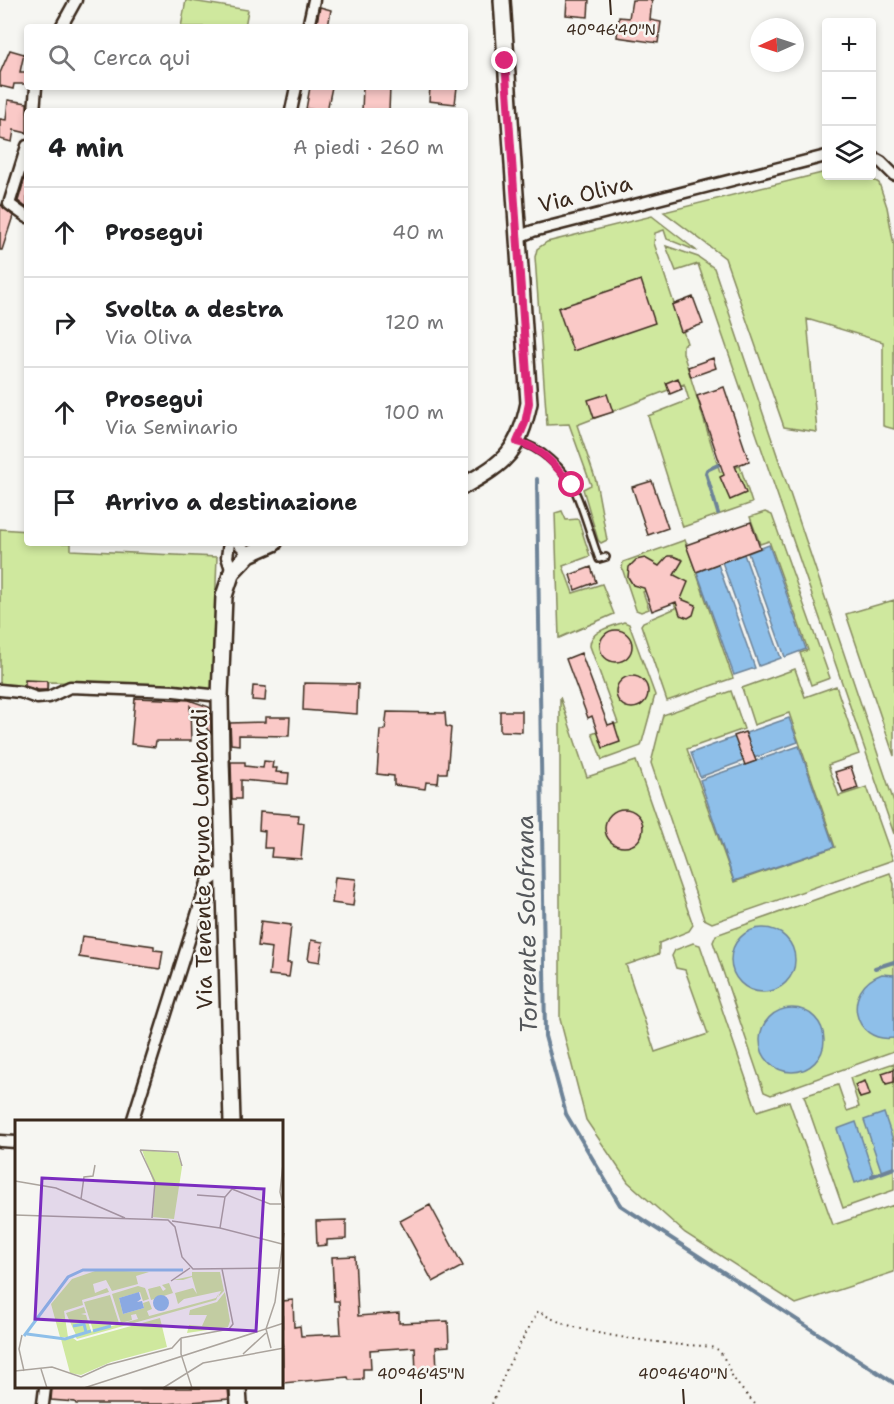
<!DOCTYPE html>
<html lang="it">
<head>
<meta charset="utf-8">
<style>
	:root { --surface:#fff; --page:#f6f6f6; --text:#202124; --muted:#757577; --line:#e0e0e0 }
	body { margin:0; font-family:"Shantell Sans",sans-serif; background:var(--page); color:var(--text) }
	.controls { position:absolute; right:18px; top:18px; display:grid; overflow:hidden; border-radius:6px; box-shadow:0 3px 9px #0003 }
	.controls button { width:54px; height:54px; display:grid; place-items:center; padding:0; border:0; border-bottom:2px solid var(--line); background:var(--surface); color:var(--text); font:30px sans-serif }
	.compass { position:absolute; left:750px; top:18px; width:54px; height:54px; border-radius:50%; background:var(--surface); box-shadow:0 3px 9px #0003; rotate:267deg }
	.stop { position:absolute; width:18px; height:18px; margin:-14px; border:4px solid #db2777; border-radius:50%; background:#fff }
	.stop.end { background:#db2777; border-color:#fff; box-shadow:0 2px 6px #0008 }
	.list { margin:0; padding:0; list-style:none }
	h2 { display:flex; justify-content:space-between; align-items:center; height:78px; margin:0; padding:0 24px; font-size:26px }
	h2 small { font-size:20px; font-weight:400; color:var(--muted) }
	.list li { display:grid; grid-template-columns:39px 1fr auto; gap:18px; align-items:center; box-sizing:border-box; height:90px; padding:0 24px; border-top:2px solid var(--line) }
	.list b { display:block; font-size:22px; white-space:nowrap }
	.list p { margin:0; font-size:20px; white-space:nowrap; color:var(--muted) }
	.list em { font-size:20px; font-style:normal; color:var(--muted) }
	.icon { flex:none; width:33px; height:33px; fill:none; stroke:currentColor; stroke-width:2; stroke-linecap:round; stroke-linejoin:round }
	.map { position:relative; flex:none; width:894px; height:1404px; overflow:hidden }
	.search { position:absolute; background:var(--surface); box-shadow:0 3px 9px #0003; left:24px; top:24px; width:444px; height:66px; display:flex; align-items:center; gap:15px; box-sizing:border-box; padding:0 21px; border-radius:6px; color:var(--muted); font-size:22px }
	.panel { position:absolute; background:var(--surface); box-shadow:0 3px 9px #0003; left:24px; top:108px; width:444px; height:438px; border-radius:6px }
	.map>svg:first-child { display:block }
</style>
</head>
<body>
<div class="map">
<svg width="894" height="1404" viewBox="0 0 894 1404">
	<rect width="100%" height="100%" fill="#f6f6f2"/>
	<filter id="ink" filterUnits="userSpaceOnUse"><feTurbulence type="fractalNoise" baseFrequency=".0167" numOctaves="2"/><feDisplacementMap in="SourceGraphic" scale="12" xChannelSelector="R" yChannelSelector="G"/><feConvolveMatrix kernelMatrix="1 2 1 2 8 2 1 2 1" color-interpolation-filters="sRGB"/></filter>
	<g filter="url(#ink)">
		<path fill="#cfe89e" stroke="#85895e" stroke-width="1.5" d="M186,0L248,10L245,27H181Z
			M826,172V176H867L879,183L887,207L894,245V429L883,426V342L807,319L817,432L784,427L725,258L664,212Z
			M652,216L697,251L667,239L664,230L655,233L654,243L687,343L683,345V353L720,472L740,466L752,503L683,527L648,416L689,400L684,384L577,425L596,481L607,540L601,543L598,540L583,489L591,485L569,424L547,425L535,257L537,249L547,242Z
			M666,246L698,257L714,268L894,802V834L698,264L676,271Z
			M562,511L566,520L578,519L590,556L563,566L573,593L602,584L614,614L559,638L555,513Z
			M765,512L772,515L830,678L811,685L800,653L808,650L769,541L760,544L750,517Z
			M0,529L27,531V543H71V550L217,557L212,689L103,683L48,682L47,693L25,692L24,686L0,687Z
			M685,540L733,678L667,701L641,625L643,622L676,608L666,583L643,592L649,609L641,612L636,610L622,568L623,562Z
			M894,600V756L846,614Z
			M624,622L629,624L655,695L641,746L602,760L592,733L618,723L590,646C590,630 611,627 624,622Z
			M795,669L805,697L836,686L859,754L828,765L839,796L867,787L893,860L712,923L704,919L651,763L663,715L731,691L744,729L687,749L734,882L835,847L789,713L754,725L742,688Z
			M560,697L587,777L636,761L693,925L689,931L659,943V954L626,965L655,1052L708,1034L685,970L676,968L672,956L675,950L693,943L700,945L757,1111L789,1101L833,1225L894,1205V1272L796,1304L685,1233L628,1182L586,1120L560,1019Z
			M890,873L894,884V1051L771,1095L764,1092L713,942L716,935Z
			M894,1063V1190L843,1208L804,1096L838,1085L847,1111L859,1107L850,1078Z"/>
		<path fill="#8ebfe9" stroke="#6d8398" stroke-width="1.5" d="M769,545L806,649L785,657L748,553Z
			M744,554L781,658L759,666L722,562Z
			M718,564L755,668L734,675L697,572Z
			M789,718L798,742L754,758L746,733Z
			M735,737L743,761L700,777L691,753Z
			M799,746L834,847L734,881L700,780Z
			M731 960a32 32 0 1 1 64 0a32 32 0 1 1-64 0Z
			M882,974L894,975V1038C852,1044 841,989 882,974Z
			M760 1040a32 32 0 1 1 64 0a32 32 0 1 1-64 0Z
			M884,1113L894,1143V1169L882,1173L864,1120Z
			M856,1122L874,1176L855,1183L837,1129Z"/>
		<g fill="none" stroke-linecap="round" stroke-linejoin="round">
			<path stroke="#6d8398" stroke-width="4" d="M537,479L545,1036L566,1114L620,1205L894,1383
				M718,513L706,473L707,470L720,464
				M875,968L894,962
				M872,1176L894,1168"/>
		</g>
		<path fill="#fac9c7" stroke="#3b2a1e" stroke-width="1.5" d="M567,0H589L588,17L566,15Z
			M632,0H652L650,20L661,22L658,43L617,37L619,17L629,18Z
			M320,7L331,10L328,27H316Z
			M10,50L24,54L20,72H27V84H14L13,89L0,86V73Z
			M310,87H332L327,111L306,109Z
			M363,87H390L389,111H362Z
			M430,87H457L455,104L429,101Z
			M8,100L27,103V133L14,130L12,142L0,139V119L6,120Z
			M27,171V208L18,201Z
			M0,204L13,216L2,250H0Z
			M641,280L655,323L573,351L558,308Z
			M693,297L703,324L681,332L672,305Z
			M713,358L716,368L691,377L688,367Z
			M678,378L682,389L670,394L666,383Z
			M724,387L749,461L735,466L746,493L730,500L720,477L724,475L697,396Z
			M607,394L613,412L594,418L588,400Z
			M652,481L668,528L648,535L632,487Z
			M751,522L760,548L696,572L686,545Z
			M668,556H673L683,560L674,575L688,582L681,599L696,605L693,615L688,618L680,615L676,602L652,611L644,588L633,585L628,577L629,567L636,560L645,558L659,566Z
			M591,567L596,582L575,590L570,575Z
			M600 646a16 16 0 1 1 32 0a16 16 0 1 1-32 0Z
			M581,653L608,725L614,723L620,742L603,748L592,716L588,718L566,659Z
			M616 692a16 16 0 1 1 32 0a16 16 0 1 1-32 0Z
			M25,680L47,681V690H38L25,686Z
			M304,683L358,684L357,714L303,710Z
			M253,686L266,687L265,701L252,700Z
			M135,698L189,700L209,707L210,709L211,734L190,706L191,741H156L155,747L131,744Z
			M500,711H522V732L500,731Z
			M387,712L445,713L446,726L451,728L447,773H439L438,783L426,782L425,789L394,785V776L377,774L380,730H385Z
			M265,717H290L289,736L239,735V745L231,744L230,723L265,722Z
			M745,732L756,761L745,765L734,736Z
			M264,761L273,762L272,768H277L276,772L289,773L288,784L241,780V799H232L231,762H245V766L263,768Z
			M851,767L858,788L843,793L835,772Z
			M605 828a19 19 0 1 1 38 0a19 19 0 1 1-38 0Z
			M260,812L299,815L298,822L304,823L301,859L271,857L272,848H264L265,831L259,830Z
			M335,877L356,879L353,906L332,903Z
			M261,921L291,925L287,963H291L289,977L269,975L272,948L258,946Z
			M82,936L154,946V950L163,951L160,969L79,957Z
			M311,940L323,942L320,962L308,960Z
			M894,1069V1082L886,1084L882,1073Z
			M865,1081L870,1095L860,1098L855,1085Z
			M430,1205L463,1266L433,1282L400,1221Z
			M346,1220V1239L327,1240V1245L317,1246L316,1221Z
			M355,1256L358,1316L399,1313V1323L448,1321L449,1346L436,1347L437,1373L416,1374L415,1347L370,1350L371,1369H363V1379L349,1380L348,1377L283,1383L282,1301L293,1300L294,1327L300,1326L301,1336L341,1334L339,1301H334L332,1257Z
			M52,1388H228L229,1399L165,1404H76L75,1402L51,1400Z"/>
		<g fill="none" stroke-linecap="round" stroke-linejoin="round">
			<defs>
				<path id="lane" d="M519,442C539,446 564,469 573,487C584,509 590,535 599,559L606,557"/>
				<path id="street" d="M61,27L76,0
					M308,27L314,0
					M34,111L36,87
					M291,111L296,87
					M27,146L9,204L27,217
					M872,157L881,162L894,175
					M518,237L533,231L826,156
					M229,543L227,557L232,572
					M238,543L249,554
					M0,690L20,692L37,698L49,697L70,687L174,691L220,696
					M132,1122L207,883L224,870
					M0,1141L16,1142
					M43,1404L45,1388"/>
				<path id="secondary" d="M465,485C506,462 519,451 529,403L502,0
					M232,1122L221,759L220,696L224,596L232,572L249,554L274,543
					M238,1388L239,1404"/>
			</defs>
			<use href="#lane" stroke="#3b2a1e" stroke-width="10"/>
			<use href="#street" stroke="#3b2a1e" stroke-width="15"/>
			<use href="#secondary" stroke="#3b2a1e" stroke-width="20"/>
			<path stroke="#3b2a1e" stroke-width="2" stroke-dasharray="1.5 4.5" stroke-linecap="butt" d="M492,1404L508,1366L538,1311C574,1334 630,1338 672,1344C683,1346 710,1344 718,1350C725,1356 729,1371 734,1379C740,1388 748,1396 755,1404"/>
			<use href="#lane" stroke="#f6f6f2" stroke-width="5"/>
			<use href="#street" stroke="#f6f6f2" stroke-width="10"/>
			<use href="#secondary" stroke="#f6f6f2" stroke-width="15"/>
		</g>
	</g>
	<g fill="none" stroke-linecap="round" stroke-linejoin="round" filter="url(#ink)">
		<path stroke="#db2777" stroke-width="8" d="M505,61L529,403L525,423L517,442C542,447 556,467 572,485"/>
	</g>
	<path fill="none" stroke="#3b2a1e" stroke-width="2" d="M610,0L611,15M421,1389V1404M683,1389L684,1404"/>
	<g text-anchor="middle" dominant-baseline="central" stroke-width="5" stroke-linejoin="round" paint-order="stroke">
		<g font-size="22" fill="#3b2a1e" stroke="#f6f6f2">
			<text transform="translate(585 194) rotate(-14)">Via Oliva</text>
			<text transform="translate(202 859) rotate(-91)">Via Tenente Bruno Lombardi</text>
		</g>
		<g font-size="24" font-style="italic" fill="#54575b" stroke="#f6f6f2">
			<text transform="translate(527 924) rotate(-91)">Torrente Solofrana</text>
		</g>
	</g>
	<g transform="translate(15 1120)">
		<rect width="268" height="268" fill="#f6f6f2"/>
		<path d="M127,30L162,33L167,47L159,99L138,97L140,67ZM83,150L134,152L121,156L123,164L97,171L91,160L78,164L80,173L92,168L94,172L67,180L68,185L49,191L53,217H45L36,184L57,159ZM177,152H205L209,171L203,177L206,171L169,179L163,184L160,173L178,168L182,174L177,157L168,160H158L177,156ZM154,163L158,173L136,180L133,169L145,166L148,171L151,169L147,165ZM123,166L130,168L134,179L128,181L125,172L104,178L108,194L129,188L128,183L134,181L137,189L132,191L134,196L123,199L121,194L116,195L117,200L106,203L97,174ZM210,172L215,201L213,207L172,213L174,205L187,206L192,195H174L175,190L202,182ZM204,173L201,180L62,219L60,216L201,178ZM95,175L104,203L78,210L69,182ZM69,187L71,193L66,194L71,195L76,211L61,215L51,193ZM145,198L152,227L96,242L66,255L55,253L46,219L58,218L62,221Z" fill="#cfe89e"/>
		<path d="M124,172L126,179L122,182L127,181L129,188L108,194L104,178ZM138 183a8 8 0 1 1 16 0a8 8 0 1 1-16 0Z" fill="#8ebfe9"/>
		<path fill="none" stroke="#8ebfe9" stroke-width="3" d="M58,206L69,204L71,212M78,211L96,206M12,214L50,219L76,211M9,216L53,157L68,150H168"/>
		<path fill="none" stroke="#aba49d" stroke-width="1.5" d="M125,30L140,62L137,98M125,30L163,32L167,46M268,44L265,72L269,88M0,61L41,68L110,98M182,75L210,77M66,79L69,57L78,56L80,45M0,95L153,100L160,107L167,137L178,149L269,148M157,101L205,108L267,124M205,108L210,77L217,69L255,84H266M156,161L175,148M7,215L4,229L9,251M166,218L214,209L218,204L207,149M166,218V234L177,268M256,228L251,209L260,182L269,113M228,234L251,213M26,249L32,268M0,251L37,247L66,257L92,245L157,228L166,218M69,268L269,203M148,268L188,243L269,228"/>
		<path fill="#7b2cbf" fill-opacity="0.15" stroke="#7b2cbf" stroke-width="3" d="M27,58L249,69L241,211L20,199Z"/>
		<rect width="268" height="268" fill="none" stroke="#3b2a1e" stroke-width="3"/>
	</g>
	<g font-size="15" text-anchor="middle" fill="#3b2a1e" stroke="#f6f6f2" stroke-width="5" stroke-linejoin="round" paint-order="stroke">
		<text x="611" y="35">40°46'40"N</text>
		<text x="421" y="1379">40°46'45"N</text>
		<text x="683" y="1379">40°46'40"N</text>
	</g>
</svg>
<div class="controls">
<button>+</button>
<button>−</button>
<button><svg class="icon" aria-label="layers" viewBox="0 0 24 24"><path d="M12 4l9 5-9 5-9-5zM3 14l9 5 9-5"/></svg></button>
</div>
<svg class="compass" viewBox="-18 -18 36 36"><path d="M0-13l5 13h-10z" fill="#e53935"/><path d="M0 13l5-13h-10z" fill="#757577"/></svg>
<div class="stop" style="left:572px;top:485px"></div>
<div class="stop end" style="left:505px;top:61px"></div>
<div class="search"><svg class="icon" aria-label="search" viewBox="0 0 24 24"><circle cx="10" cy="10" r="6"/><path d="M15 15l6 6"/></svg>Cerca qui</div>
<section class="panel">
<h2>4 min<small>A piedi · 260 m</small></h2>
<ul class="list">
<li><svg class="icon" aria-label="ahead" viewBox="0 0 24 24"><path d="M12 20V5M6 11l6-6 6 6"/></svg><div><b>Prosegui</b></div><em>40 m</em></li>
<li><svg class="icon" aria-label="right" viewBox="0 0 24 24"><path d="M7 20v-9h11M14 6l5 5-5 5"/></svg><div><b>Svolta a destra</b><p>Via Oliva</p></div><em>120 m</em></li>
<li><svg class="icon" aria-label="ahead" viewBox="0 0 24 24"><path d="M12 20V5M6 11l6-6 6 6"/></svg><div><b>Prosegui</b><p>Via Seminario</p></div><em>100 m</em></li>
<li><svg class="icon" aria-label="arrive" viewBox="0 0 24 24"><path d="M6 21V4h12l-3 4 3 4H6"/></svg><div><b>Arrivo a destinazione</b></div></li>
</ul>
</section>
</div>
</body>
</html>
